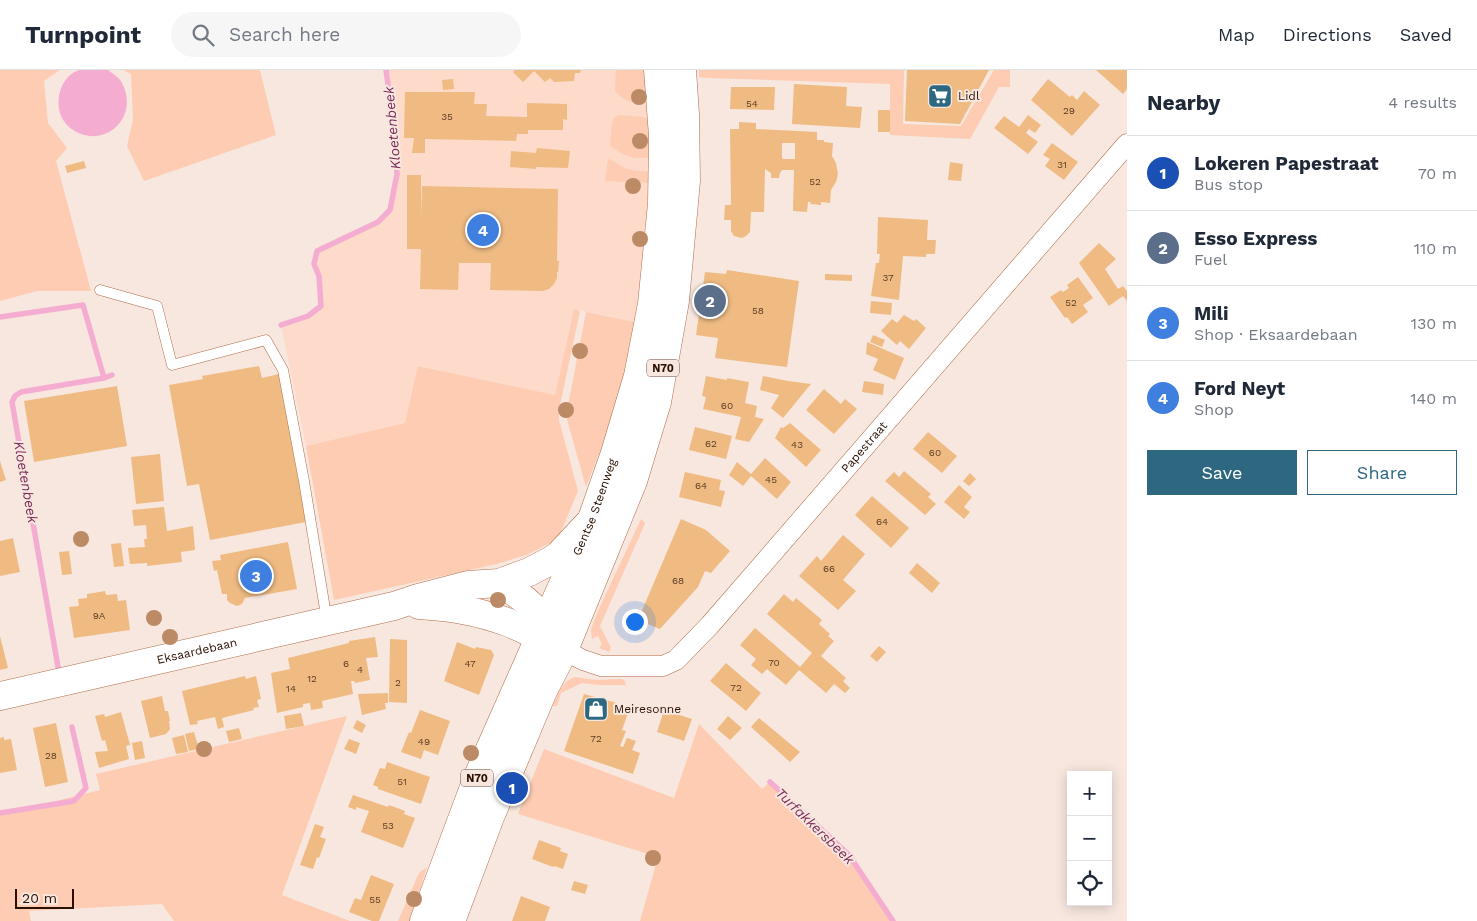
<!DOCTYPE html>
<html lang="en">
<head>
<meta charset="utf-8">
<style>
	:root { --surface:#fff; --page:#f6f6f7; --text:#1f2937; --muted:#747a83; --line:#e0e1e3; --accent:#2d6880 }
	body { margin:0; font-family:"Work Sans",sans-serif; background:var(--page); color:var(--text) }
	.controls { position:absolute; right:15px; bottom:15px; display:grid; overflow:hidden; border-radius:0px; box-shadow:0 2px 12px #0003 }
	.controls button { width:45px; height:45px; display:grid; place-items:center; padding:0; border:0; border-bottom:1px solid var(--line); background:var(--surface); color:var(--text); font:25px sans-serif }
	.scale { position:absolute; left:15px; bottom:12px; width:59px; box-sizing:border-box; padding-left:5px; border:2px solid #2b1002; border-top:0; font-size:14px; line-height:18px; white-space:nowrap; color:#2b1002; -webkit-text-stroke:4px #f7e7df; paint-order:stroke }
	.you { position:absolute; left:634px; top:551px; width:18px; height:18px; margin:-12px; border:4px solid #fff; border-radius:50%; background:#1a73e8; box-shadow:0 0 0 8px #1a73e833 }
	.badge { display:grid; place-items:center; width:32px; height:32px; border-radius:50%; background:var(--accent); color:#fff; font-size:16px; font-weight:700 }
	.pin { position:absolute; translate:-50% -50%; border:2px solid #fff; box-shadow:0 1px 5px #0006 }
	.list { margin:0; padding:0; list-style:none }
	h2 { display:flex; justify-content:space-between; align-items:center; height:65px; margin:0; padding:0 20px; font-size:21px }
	h2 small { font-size:16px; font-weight:400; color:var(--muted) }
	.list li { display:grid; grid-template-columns:32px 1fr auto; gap:15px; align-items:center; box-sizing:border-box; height:75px; padding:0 20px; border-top:1px solid var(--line) }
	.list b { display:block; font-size:19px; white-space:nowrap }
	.list p { margin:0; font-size:16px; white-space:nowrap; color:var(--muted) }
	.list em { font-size:16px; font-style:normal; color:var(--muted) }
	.actions { display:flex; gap:10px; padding:15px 20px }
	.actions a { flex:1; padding:11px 0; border:1px solid var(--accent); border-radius:0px; text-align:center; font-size:18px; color:var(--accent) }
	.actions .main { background:var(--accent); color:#fff }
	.icon { flex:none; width:28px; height:28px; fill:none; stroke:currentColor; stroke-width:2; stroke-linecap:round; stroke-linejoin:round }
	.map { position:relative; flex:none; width:1127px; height:851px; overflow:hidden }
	header { display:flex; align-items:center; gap:30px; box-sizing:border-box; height:70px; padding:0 25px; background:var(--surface); border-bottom:1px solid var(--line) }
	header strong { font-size:24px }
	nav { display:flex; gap:28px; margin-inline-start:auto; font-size:18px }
	.search { width:350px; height:45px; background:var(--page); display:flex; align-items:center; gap:12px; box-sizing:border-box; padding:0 18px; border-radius:28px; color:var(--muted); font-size:19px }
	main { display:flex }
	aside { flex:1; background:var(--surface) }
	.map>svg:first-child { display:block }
</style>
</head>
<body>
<header>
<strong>Turnpoint</strong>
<div class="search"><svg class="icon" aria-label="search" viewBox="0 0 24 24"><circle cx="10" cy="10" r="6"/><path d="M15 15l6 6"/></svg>Search here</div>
<nav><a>Map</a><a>Directions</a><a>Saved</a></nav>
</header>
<main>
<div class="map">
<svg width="1127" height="851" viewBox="0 0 1127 851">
	<rect width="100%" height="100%" fill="#f7e7df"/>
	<path fill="#fddac9" d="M386,0H652L656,53L644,254L574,239L555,325L419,296L405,353L306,376L281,255L308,246L321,236L319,206L314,194L317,181L378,152L390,140L397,104L395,67Z"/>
	<path fill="#fdccb2" d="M0,0H60L44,11L48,53L67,78L56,91L91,221H37L0,231Z
		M123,0H260L276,65L144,111L127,76L133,50L131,4Z
		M616,0H652L654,29C640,37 626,34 615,21Z
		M699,0H904L903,54L961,56L994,0H1010V17H999L970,69L890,65V14L707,8L699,7Z
		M620,45L643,47L651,50L657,87C636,89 628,89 610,76L612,53L614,47Z
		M608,89C615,91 617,94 623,97C633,102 646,101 657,101V113L605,111Z
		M574,239L580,241L559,340V350L578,421L558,469L526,485L497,494L334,530L306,376L405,353L418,296L555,325Z
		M586,242L644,254L606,366L586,417L566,346Z
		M641,449L645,453L643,458L600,556L611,578L609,582L599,578L602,574L598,566L592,569L591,559L598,541Z
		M575,607L596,610L621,609L624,610L626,615H599L582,613L561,623L557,636H553C558,624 562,611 575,607Z
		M347,646L282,825L350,851H174L162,834L29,841L31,851H0V745L100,720L96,704Z
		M699,654L762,719L770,712L849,785L893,851H640L658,787L518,744L544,679L674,728Z
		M427,797L410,851H398L419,803Z"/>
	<path fill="#f4add0" d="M79,0H108C113,4 120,8 122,13C141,49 101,83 69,57C60,49 57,37 59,26C61,14 68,4 79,0Z"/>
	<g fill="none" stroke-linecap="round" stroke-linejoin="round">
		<path stroke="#f4add0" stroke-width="5.5" d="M0,247L83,235L104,308
			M281,255L308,246L321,236L319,206L314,194L317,181L378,152L390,140L397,104L395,67L386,0
			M58,597L12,332L15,326L21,322L104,308L112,305
			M770,712L849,785L893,851
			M0,743L74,731L86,718L72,657"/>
	</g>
	<path fill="#efbb83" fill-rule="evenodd" d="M515,0H581L580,3H575L574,11L554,12L550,8L545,12L534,1L523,12L513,2Z
		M907,0H989L960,54L905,51Z
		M1096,0H1127V19L1123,24Z
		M453,9L454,19L443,20L442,10Z
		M1048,9L1070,27L1072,25L1077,30L1084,21L1100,35L1072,66L1031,30Z
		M794,14L847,17L846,36L862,37L860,58L792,54Z
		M731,17H775L774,40L730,39Z
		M405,22H475L474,34H487L486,46L527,47V33L567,34V50L563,49V60H528V64H517L516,71L425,69V83H412L414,68H404Z
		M878,40H890V62H878Z
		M1028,45L1041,55L1035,63L1029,59L1026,63L1038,72L1028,84L994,58L1004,46L1019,57Z
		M739,52L756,53V59L817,62V70H824V72L833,73L832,86L836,93L838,104L836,112L831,120L830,133L821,132V135L810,134L811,132H808L807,142L793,141L794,100H782L780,103L779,108H771V103L765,99L764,142H751L750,162L746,166L742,168L734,166L731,161V150H724L725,135H731L730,59H739ZM782,73H795V89H783L782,87Z
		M1052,73L1078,92L1064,110L1045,96L1050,89L1043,85Z
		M537,78L570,81L568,98L536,97V99L510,97L511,81L536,83Z
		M84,91L86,98L67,103L65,96Z
		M950,92L963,94L961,111L948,110Z
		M407,105H421V148L422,116L558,119L557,191H559L558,202H557V208L554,214L549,219L543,221L490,220L491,193H459L458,220L420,219L421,179H407Z
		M878,147L928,150L927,170H936L935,184H926V187L903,186L899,230L871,226L876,193H879V192L880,184H877Z
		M1099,173L1116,189L1105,199L1118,219L1123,216L1127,221V231L1123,226L1109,236L1079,193Z
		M727,200L799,211L787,297L715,288L718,268L696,265L705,202L726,204Z
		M825,204L852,205V211L825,210Z
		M1078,207L1093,228L1083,235L1088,242L1072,254L1067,247L1065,248L1050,227L1061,220L1063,222L1069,218L1067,215Z
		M871,231L892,233L891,245L870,243Z
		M904,245L914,251L916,249L926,258L909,279L900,271L897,275L881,261L892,249L897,253Z
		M873,265L885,270L882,277L870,272Z
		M867,272L904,288L895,310L873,300L878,289L866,284Z
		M259,296L262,308L279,304L306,452L210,470L199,414L187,416L169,315L203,309L202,306Z
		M706,306L727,310V308L749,312L745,333L757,336L755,347L764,349L749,372L735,369L741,347L703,339L706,327L702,326Z
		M763,306L788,311L811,314L783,348L771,338L779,325L760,320Z
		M864,311L884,314L883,325L862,322Z
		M117,316L127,376L34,392L24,331Z
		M824,319L841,334L845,329L857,339L834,364L806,340Z
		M790,353L821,380L806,397L775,368L781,357L783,358Z
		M695,357L732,366L726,389L689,380Z
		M928,362L957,386L942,403L913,379Z
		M160,384L164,431L136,434L131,387Z
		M765,388L791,412L777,429L751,406L743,416L729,405L737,392L751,404Z
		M0,391L6,410L0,412Z
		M904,401L931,424L928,427L936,434L925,445L885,411L894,402L899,407Z
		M685,402L721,410L719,420L725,421L721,437L679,427Z
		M970,403L976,409L969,416L963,411Z
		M959,415L972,427L964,437L970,442L964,449L944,432Z
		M872,426L909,458L891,478L855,445Z
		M164,437L167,461L193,456L195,480L181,482L182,492L147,496V493L130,494L128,478L145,477L144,469H147L146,455L134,456L132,440Z
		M681,449L706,460L730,481L711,503L705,501L698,517L660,559L638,550Z
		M843,465L865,484L843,510L856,521L838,540L799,506L817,486L821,491Z
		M13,468L20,502L0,506V471Z
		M288,472L297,519L245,528L242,534L237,536L230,533L227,530V524H222L217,500L214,501L212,491L221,490L220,485Z
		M121,473L124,496L114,497L111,474Z
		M69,481L72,504L62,505L59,482Z
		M917,493L940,513L932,523L909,503Z
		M105,521L106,525L117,524L118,531L126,530L130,560L74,568L69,537L79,536L78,529L87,528V524Z
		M784,524L793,532L796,528L822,550L819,554L830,564L828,566L834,571L821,586L846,608L843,611L850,618L845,623L834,614L826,623L799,600L786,615L767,599L762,604L751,595L756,589L740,575L755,558L800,597L812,583L767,544Z
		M0,566L8,598L0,600Z
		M375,567L378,587L366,588L370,610L355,613L354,611H351L353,624L322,631L323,638L311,640L310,633L303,634V637L277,643L271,603L290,599L288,588L349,573V571Z
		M390,569L407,570V633L389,632Z
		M457,572L475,579L476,577L491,580L494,585L479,625L444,611Z
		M879,576L886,582L877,592L870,586Z
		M726,593L761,623L746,641L710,611Z
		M245,606L246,609L256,606L261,629L257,630L259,637L253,638L254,640L222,648L224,657L218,659L215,647L197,651L198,654L190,655L182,621Z
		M388,623V633H385L386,639L362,645L358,624Z
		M584,624L617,633L615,639L628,643L622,660L626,661L620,676L623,677L627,668L636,671L632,680L640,683L633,704L564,681Z
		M162,626L165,641H168L170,651H169L170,659L166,664L150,668L141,631Z
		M420,640L450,651L438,685L424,680L421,689L401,682L409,662L411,663Z
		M664,640L692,649L684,671L657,662Z
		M121,642L130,675L126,676L129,689L99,698L95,682L108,681L105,670L102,671L95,646L104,644L105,647Z
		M301,643L304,656L286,659L284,646Z
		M728,646L742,658L730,670L717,659Z
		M759,648L800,682L790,692L751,657Z
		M357,650L366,655L362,663L353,658Z
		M56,653L68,712L45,717L33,658Z
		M239,658L242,669L229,672L226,661Z
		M194,662L199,679L189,681L185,664Z
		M184,665L188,682L176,684L172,668Z
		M4,667V670L11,669L17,700L0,703V668Z
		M349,669L360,673L356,684L344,679Z
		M142,671L145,688L135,690L132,673Z
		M387,692L430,707L421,734L378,719V717L373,715L380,698L385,699Z
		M353,725L388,737L389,735L405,741L404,744L415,748L403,778L361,762L369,741L356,737V740L348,737Z
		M315,754L324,757L320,767L326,769L319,788L317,787L313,799L300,795Z
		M539,770L561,778L560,781L568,784L563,799L554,796L553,797L532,789Z
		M371,805L394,814L379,851H372L349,842L355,828L361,830Z
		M574,811L588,815L585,824L571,820Z
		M521,826L550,837L545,851H512Z"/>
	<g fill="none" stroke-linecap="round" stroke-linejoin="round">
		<defs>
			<path id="service" d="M100,220L157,236L172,295L266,270L283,300L304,411L327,551"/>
			<g id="minor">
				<path id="s1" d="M564,580L583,590L601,596H663L676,590L710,555L1127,74"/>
			</g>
			<g id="secondary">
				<path d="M499,513C526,527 542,544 558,570"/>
				<path d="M419,535C451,537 477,541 507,552C525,559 543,569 560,578"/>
				<path id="s2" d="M0,626L394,536L418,528L468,515L499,513L529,502L552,490L559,485L588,454"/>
			</g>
			<g id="primary">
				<path id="s3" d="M424,851L479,704L592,449L615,383L638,306L652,234L662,134L663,66L658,0"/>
				<path d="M451,851L490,747L543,621L564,580L633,411L657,332L675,231L686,111L685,44L682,0"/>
			</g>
		</defs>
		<use href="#service" stroke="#b16b45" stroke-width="11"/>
		<use href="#minor" stroke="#b16b45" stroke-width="21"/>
		<use href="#secondary" stroke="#b16b45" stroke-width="29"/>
		<use href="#primary" stroke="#b16b45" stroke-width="29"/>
		<use href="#service" stroke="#fff" stroke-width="10"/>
		<use href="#minor" stroke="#fff" stroke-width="20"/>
		<use href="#secondary" stroke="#fff" stroke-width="28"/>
		<use href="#primary" stroke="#fff" stroke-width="28"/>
	</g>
	<g fill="#bc8a64">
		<circle cx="639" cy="27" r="8"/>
		<circle cx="640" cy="71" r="8"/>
		<circle cx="633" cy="116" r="8"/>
		<circle cx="640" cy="169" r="8"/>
		<circle cx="580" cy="281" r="8"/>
		<circle cx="566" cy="340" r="8"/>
		<circle cx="81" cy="469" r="8"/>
		<circle cx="498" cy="530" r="8"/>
		<circle cx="154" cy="548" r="8"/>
		<circle cx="170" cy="567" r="8"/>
		<circle cx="204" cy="679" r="8"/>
		<circle cx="471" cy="683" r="8"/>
		<circle cx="653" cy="788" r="8"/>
		<circle cx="414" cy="829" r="8"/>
	</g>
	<defs>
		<symbol id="supermarket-square" viewBox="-11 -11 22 22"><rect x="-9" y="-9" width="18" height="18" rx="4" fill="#2d6880" stroke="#f7e7df"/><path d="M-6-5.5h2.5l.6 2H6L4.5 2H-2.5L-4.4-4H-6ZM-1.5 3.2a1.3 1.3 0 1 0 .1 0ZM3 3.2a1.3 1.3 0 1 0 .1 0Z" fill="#fff"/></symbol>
		<symbol id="shop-square" viewBox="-11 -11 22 22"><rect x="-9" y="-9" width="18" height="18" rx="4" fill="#2d6880" stroke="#f7e7df"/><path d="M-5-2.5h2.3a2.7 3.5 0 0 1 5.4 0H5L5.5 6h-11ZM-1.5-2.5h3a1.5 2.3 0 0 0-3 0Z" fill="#fff"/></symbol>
	</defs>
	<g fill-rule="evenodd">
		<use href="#supermarket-square" x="926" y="12" width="28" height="28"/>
		<use href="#shop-square" x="582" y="625" width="28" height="28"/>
	</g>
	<g text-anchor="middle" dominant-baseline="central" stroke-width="4" stroke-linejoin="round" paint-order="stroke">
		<g font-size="10" fill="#5c3b22">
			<text x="752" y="33">54</text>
			<text x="1069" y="40">29</text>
			<text x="447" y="46">35</text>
			<text x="1062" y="94">31</text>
			<text x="815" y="111">52</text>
			<text x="888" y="207">37</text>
			<text x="1071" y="232">52</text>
			<text x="758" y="240">58</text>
			<text x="727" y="335">60</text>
			<text x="711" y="373">62</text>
			<text x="797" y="374">43</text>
			<text x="935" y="382">60</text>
			<text x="771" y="409">45</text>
			<text x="701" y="415">64</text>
			<text x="882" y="451">64</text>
			<text x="829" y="498">66</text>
			<text x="678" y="510">68</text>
			<text x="99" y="545">9A</text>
			<text x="774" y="592">70</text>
			<text x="346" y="593">6</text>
			<text x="470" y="593">47</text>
			<text x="360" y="599">4</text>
			<text x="312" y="608">12</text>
			<text x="398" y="612">2</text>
			<text x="736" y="617">72</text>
			<text x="291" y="618">14</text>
			<text x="596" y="668">72</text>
			<text x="424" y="671">49</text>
			<text x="51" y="685">28</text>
			<text x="402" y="711">51</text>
			<text x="388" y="755">53</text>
			<text x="375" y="829">55</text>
		</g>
		<g fill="#f7e7df" stroke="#685044" stroke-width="1">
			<rect x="647" y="289.5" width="32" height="17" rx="4"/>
			<rect x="461" y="699.5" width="32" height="17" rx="4"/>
		</g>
		<g font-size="11" font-weight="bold" fill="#2b1002">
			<text x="663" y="298">N70</text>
			<text x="477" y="708">N70</text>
		</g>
		<g font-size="12" fill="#2b1002" stroke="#f7e7df" text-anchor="start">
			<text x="958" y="26">Lidl</text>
			<text x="614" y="639">Meiresonne</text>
		</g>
		<g font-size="12" fill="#2b1002" stroke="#f7e7df">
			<text stroke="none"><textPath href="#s1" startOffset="401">Papestraat</textPath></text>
			<text stroke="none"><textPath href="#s3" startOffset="448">Gentse Steenweg</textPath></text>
			<text stroke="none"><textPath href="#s2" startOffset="202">Eksaardebaan</textPath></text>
		</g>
		<g font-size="14" font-style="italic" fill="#7c2b59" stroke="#f7e7df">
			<text transform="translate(392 58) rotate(-95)">Kloetenbeek</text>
			<text transform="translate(26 412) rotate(80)">Kloetenbeek</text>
			<text transform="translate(815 756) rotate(44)">Turfakkersbeek</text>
		</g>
	</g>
</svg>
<div class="controls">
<button>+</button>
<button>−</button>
<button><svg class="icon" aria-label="locate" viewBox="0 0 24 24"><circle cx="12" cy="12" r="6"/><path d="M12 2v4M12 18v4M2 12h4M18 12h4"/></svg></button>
</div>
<div class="scale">20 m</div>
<div class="you"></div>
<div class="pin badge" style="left:512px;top:718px;background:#1a4fb4">1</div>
<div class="pin badge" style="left:710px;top:231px;background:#5c6f8a">2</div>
<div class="pin badge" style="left:256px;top:506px;background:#3f7fe0">3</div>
<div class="pin badge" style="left:483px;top:160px;background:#3f7fe0">4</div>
</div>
<aside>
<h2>Nearby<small>4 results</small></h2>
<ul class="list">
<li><span class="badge" style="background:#1a4fb4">1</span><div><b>Lokeren Papestraat</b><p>Bus stop</p></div><em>70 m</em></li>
<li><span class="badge" style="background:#5c6f8a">2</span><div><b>Esso Express</b><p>Fuel</p></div><em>110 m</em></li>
<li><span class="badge" style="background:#3f7fe0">3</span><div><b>Mili</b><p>Shop · Eksaardebaan</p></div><em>130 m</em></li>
<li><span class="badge" style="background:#3f7fe0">4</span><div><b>Ford Neyt</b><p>Shop</p></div><em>140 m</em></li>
</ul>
<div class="actions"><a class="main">Save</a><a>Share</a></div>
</aside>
</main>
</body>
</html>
